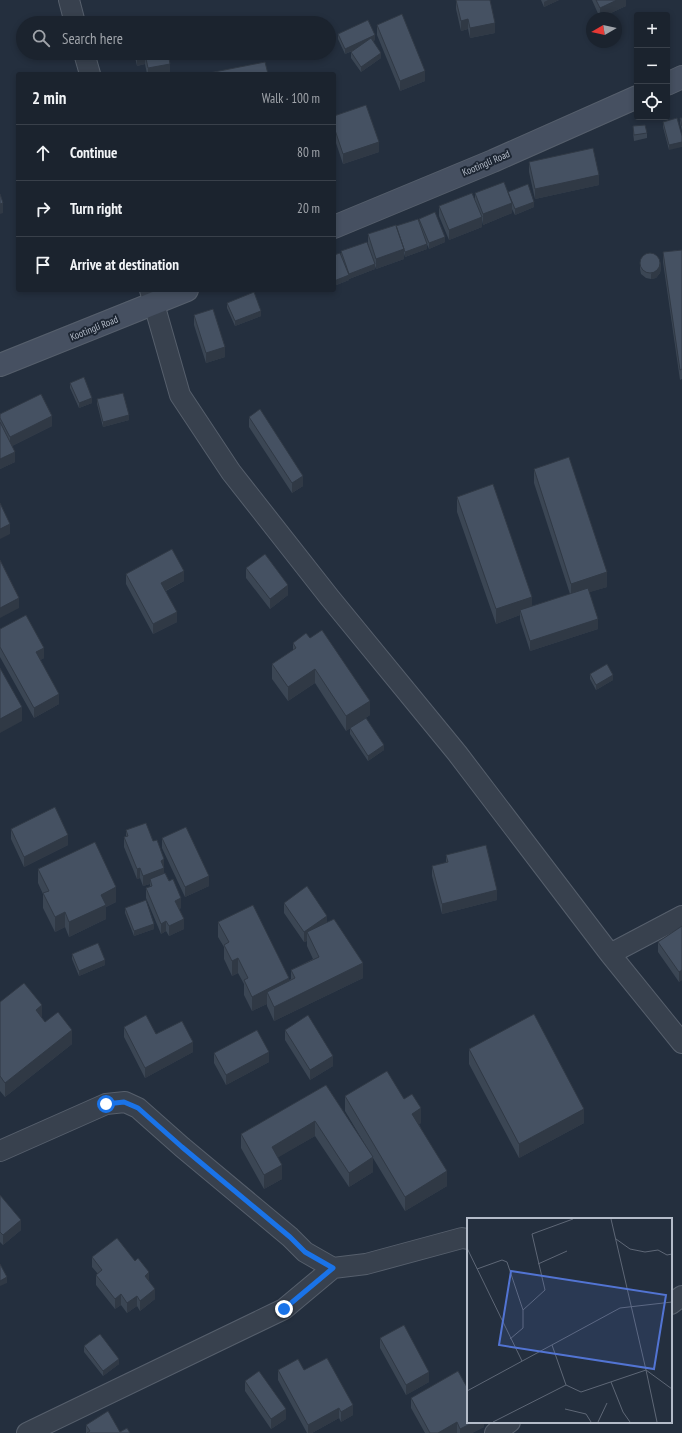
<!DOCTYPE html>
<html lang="en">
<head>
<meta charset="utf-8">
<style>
	:root { --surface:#1b232e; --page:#242b36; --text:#f1f3f6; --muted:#a0a4aa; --line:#39404a }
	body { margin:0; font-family:"PT Sans Narrow",sans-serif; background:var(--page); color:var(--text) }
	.controls { position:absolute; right:12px; top:12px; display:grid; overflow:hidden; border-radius:4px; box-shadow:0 2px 6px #0003 }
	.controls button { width:36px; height:36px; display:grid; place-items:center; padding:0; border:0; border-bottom:1px solid var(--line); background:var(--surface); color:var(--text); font:20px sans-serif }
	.compass { position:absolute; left:586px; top:12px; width:36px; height:36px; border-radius:50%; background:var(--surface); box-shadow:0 2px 6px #0003; rotate:261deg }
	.stop { position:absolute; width:12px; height:12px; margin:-9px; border:3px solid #1a73e8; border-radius:50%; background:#fff }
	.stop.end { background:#1a73e8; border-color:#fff; box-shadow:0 1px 4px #0008 }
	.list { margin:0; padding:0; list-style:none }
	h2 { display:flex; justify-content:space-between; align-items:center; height:52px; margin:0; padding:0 16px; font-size:17px }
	h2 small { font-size:13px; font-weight:400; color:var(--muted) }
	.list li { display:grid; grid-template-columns:26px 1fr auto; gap:12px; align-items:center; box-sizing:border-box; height:56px; padding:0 16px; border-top:1px solid var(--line) }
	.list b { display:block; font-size:15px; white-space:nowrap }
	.list em { font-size:13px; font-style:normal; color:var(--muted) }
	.icon { flex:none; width:22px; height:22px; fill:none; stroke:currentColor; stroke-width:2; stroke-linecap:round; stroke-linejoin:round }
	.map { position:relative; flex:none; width:682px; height:1433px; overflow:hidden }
	.search { position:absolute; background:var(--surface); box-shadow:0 2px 6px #0003; left:16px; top:16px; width:320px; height:44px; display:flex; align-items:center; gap:10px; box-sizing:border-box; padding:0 14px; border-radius:22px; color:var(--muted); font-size:15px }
	.panel { position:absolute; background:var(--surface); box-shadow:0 2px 6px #0003; left:16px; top:72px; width:320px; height:220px; border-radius:4px }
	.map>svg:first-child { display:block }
</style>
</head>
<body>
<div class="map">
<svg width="682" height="1433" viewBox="0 0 682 1433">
	<rect width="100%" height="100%" fill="#242f3e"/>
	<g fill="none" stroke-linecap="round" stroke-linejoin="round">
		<defs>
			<path id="street" d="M69,0L75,23
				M84,53L90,74
				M150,290L180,395L231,472L330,598L457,753L610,954L682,1043
				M610,954L682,916
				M0,1151L106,1104L125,1102L138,1108L182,1147L290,1237L305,1252L333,1268L366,1264L462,1238L468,1239
				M671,1304L682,1296
				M27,1433L284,1309L333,1268
				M495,1433L510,1422"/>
			<path id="secondary" d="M667,84L682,77
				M334,227L493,161L637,97
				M0,365L187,290"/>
		</defs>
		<use href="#street" stroke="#565f6c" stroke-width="22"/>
		<use href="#secondary" stroke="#565f6c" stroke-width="24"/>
		<use href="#street" stroke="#38414e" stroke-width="20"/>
		<use href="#secondary" stroke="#465061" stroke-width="22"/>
	</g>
	<path fill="#3b4654" d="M456,0L495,33L470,38L468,29L461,31L456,9Z
		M541,0H559L544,7Z
		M592,0H626V6L600,18Z
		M377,25L425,81L400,91L377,35Z
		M338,34L375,40L373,41L381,58L361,72L351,58V52L355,50L345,54L338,39Z
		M134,53H168L170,74H147L145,64L137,66Z
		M334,116L379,152L343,164L334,137Z
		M677,118L669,150L663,127V122Z
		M680,118H682V131L680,123Z
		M633,126L647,133V138L634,141L633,132Z
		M529,162L599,185L535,199L529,172Z
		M508,192L534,207L515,215L512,209V213L483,225L482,220V227L449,240L439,216V206L475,200V193Z
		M419,219L445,242L429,249L423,235L427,249L405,257L404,253V259L376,269L375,266V269L349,279V277V280L334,286V255H341V251H370L368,244V234L396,226L419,222Z
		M682,250V379L680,380L663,262V252Z
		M640,264L661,268L660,273L656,278L651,279L646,278L641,274L640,269Z
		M227,303L261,316L235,326L227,308Z
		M194,315L225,357L206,363L194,325Z
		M70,383L92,403L79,408L70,388Z
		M97,399L129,420L103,427L97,404Z
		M0,414L52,426L12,446L15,462L0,469Z
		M249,417L303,486L292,493L249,427Z
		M534,469L607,587L589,592L598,629L530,651L520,620V615L496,624L457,512V497L532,607L570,594L534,483Z
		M246,568L288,595L270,609L246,578Z
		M126,574L184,581L166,591L177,622L153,634L126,584Z
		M0,629L44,658L40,660L59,704L34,718L0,657Z
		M310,638L370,715L346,731L315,683L288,701L272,679V664L293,650V643Z
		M590,674L613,680L596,690L590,679Z
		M350,728L384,750L368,761L350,734Z
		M11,829L68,845L24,867L11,839Z
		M126,830L164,869V873L181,908L179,909L184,929L169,936L166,931L161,934L146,898V888L150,887V884L143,886L140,878L137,879L124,847V837H126Z
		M162,838L209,886L185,897L162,848Z
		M446,855L497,900L442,914L432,876V866L446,863Z
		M38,869L116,902L106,907V919L69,937L65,927L55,932L43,908V894L38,883Z
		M284,903L327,922L363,978L274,1021L267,1006V1004L252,1011L244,995V984L238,973L232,976L224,959V947L218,937V922L289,980L291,979V970L313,959L307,946V941L304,942L284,913Z
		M125,908L154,929L134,936L125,913Z
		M682,926V980L679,982L658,952V942Z
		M72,954L105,965L79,976L72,959Z
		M0,1002L42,1018L45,1022L72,1044L5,1097L0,1091Z
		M124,1027L156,1034L193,1052L145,1078L124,1037Z
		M285,1030L333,1066L310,1080L285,1040Z
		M469,1049L584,1123L519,1158L469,1064Z
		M214,1053L269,1062L226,1085L214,1063Z
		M326,1085L369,1151L345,1111V1096L404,1099L421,1123L419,1124L447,1186L405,1211L373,1158V1172L349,1187L315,1136L278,1157L282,1179L264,1189L241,1148V1134Z
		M0,1195L21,1230L3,1245L0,1242Z
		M92,1257L149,1280L155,1299L140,1311L137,1306L127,1313L121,1305L115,1309L96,1285V1275L98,1274L92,1267Z
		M380,1338L429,1382L406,1395L380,1348Z
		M84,1346L119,1364L103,1376L84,1352Z
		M278,1370H304L353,1415L341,1422L339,1418L312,1433H307L278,1380Z
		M245,1381L286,1419L271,1429L245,1391Z
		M411,1398L484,1422V1427L472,1433H425L411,1408Z
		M86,1425L120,1432L130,1433H86Z"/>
	<path fill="#303945" d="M548,0H559L544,7V2Z
		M617,0H626V6L600,18V8Z
		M468,19V29L461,31V21Z
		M495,23V33L470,38V28Z
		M375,35V40L345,54V49Z
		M381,53V58L361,72V67Z
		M145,54V64L137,66V56Z
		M170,64V74H148V68Z
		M425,71V81L400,91V81Z
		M379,142V152L343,164V154Z
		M682,142V147L669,150V145Z
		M599,175V185L535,199V189Z
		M534,202V207L515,215V209Z
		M3,203V213L0,214V204Z
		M512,203V213L483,225V214Z
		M482,217V227L449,240V230Z
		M445,237V242L429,249V243Z
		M427,244V249L405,257V252Z
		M404,249V259L376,269V259Z
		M661,262V268L660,273L656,278L651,279V274Z
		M375,264V269L349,279V274Z
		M349,275V280L334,286V281Z
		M261,311V316L235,326V321Z
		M225,347V357L206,363V353Z
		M92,398V403L79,408V403Z
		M129,415V420L103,427V422Z
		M52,416V426L10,447V437Z
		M15,452V462L0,469V459Z
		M303,476V486L292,493V483Z
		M10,524V534L0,539V529Z
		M184,571V581L161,593V583Z
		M607,572V587L571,598V584Z
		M288,585V595L270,609V599Z
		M532,597V611L520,610V615L496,624V609Z
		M19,598V608L0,618V608Z
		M177,612V622L153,634V624Z
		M598,619V629L530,651V641Z
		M44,648V658L36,663V652Z
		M315,669V683L288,701V687Z
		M613,675V680L596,690V685Z
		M59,694V704L34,718V708Z
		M370,701V715L346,731V716Z
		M22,707V721L0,733V719Z
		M384,745V750L368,761V756Z
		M68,835V845L24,867V857Z
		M164,859V878L150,879V884L143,886V876L161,861Z
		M140,868V878L137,879V869Z
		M209,876V886L185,897V887Z
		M116,887V902L106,907V919L69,937V922L101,895Z
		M497,890V900L442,914V904Z
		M181,898V908L175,911V901Z
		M65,912V927L55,932V917Z
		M327,916V926L307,932V941L304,942V932Z
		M184,919V929L169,936V926Z
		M166,921V931L161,934V924Z
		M154,924V929L134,936V931Z
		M238,958V973L232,976V961Z
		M105,960V965L79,976V971Z
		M363,963V978L274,1021V1007Z
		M682,970V980L679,982V972Z
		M289,978V993L267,992V1004L252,1011V997Z
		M42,1005V1020L36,1010Z
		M72,1030V1044L5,1097V1083Z
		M193,1042V1052L145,1078V1068Z
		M269,1052V1062L226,1085V1075Z
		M333,1056V1066L310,1080V1070Z
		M421,1108V1123L412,1128V1114Z
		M584,1109V1123L519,1158V1144Z
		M315,1121V1136L272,1161V1147Z
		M373,1157V1172L349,1187V1173Z
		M282,1165V1179L264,1189V1175Z
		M447,1171V1186L405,1211V1197Z
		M21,1220V1230L3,1245V1235Z
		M149,1272V1283L145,1276Z
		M7,1277V1283L0,1286V1281Z
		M155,1289V1299L140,1311V1301Z
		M121,1294V1305L115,1309V1299Z
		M137,1296V1306L127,1313V1303Z
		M119,1359V1364L103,1376V1371Z
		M429,1372V1382L406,1395V1385Z
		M353,1405V1415L341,1422V1412Z
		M339,1408V1418L312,1433H308V1425Z
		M286,1409V1419L271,1429V1419Z
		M457,1422V1433H438Z
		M474,1422H484V1427L472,1433H460V1429Z"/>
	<path fill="#455162" stroke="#303945" d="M456,0H490L495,23L470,28L468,19L461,21Z
		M596,0H617L600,8Z
		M402,14L425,71L400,81L377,25Z
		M368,20L375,35L345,49L338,34Z
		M371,38L381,53L361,67L351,52Z
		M136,53H168L170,64L148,68L145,54L137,56Z
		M265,62L268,74H204Z
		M161,72V74H153Z
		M366,105L379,142L343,154L334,127V116Z
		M677,118L682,136V142L669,145L663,122Z
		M680,118H682V126Z
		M645,125L647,133L634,135L633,126Z
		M593,148L599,175L535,189L529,162Z
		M504,182L512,203L483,214L475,193Z
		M528,184L534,202L515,209L508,192Z
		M472,193L482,217L449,230L439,206Z
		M0,194L3,203L0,204Z
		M435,212L445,237L429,243L419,219Z
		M418,219L427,244L405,252L396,226Z
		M396,225L404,249L376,259L368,234Z
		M367,242L375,264L349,274L341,251Z
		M682,250V369L680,370L663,252Z
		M640 263a10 10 0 1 1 20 0a10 10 0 1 1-20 0Z
		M340,253L349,275L334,281V255Z
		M254,292L261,311L235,321L227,303Z
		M213,309L225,347L206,353L194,315Z
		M84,377L92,398L79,403L70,383Z
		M123,393L129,415L103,422L97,399Z
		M41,394L52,416L10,437L0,418V414Z
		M260,409L303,476L292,483L249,417Z
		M0,422L15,452L0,459Z
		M569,457L607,572L571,584L534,469Z
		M493,484L532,597L496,609L457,497Z
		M0,503L10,524L0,529Z
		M172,549L184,571L161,583L177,612L153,624L126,574Z
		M265,554L288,585L270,599L246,568Z
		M0,560L19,598L0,608Z
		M588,588L598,619L530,641L520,610Z
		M26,615L44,648L36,652L59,694L34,708L0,647V629Z
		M322,630L370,701L346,716L315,669L288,687L272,664L296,648L293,643L306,633L310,638Z
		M607,664L613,675L596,685L590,674Z
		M0,668L22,707L0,719Z
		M366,718L384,745L368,756L350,728Z
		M55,807L68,835L24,857L11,829Z
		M146,823L153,841L157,840L164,859L161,861L164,868L143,876L140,868L137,869L124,837L128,836L126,830Z
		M186,827L209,876L185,887L162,838Z
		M95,842L116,887L101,895L106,905L69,922L65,912L55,917L43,893L49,891L38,869Z
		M486,845L497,890L442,904L432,866L448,862L446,855Z
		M165,873L169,881L173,879L181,898L175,901L184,919L169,926L166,921L161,924L146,888L152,886L150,879Z
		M307,886L327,916L304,932L284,903Z
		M146,900L154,924L134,931L125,908Z
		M253,905L289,978L252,997L244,980L248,978L238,958L232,961L224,945L229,942L218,922Z
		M334,919L363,963L274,1007L267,992L295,978L291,970L319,957L307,932Z
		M682,926V970L679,972L658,942Z
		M98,943L105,960L79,971L72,954Z
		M24,983L42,1005L36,1010L45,1022L58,1012L72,1030L5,1083L0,1076V1002Z
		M534,1014L584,1109L519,1144L469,1049Z
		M146,1015L156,1034L182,1021L193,1042L145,1068L124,1027Z
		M308,1015L333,1056L310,1070L285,1030Z
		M257,1030L269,1052L226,1075L214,1053Z
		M387,1071L404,1099L412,1094L421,1108L412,1114L447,1171L405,1197L345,1096Z
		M326,1085L373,1157L349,1173L315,1121L272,1147L282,1165L264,1175L241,1134Z
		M0,1195L21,1220L3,1235L0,1232Z
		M117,1238L135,1261L138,1258L149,1272L145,1276L155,1289L140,1301L137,1296L127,1303L121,1294L115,1299L96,1275L102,1270L92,1257Z
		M0,1264L7,1277L0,1281Z
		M404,1325L429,1372L406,1385L380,1338Z
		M100,1334L119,1359L103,1371L84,1346Z
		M327,1358L353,1405L341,1412L339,1408L308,1425L278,1370L298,1359L304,1370Z
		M259,1371L286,1409L271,1419L245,1381Z
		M458,1371L468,1389V1422H474L460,1429L457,1422L438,1433H430L411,1398Z
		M108,1411L120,1432L127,1428L130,1433H87L90,1431L86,1425Z"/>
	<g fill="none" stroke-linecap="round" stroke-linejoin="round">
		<path stroke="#1a73e8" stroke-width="5" d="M106,1104L124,1102L138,1108L182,1147L290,1237L305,1252L333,1268L284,1309"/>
	</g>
	<g text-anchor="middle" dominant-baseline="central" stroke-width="4" stroke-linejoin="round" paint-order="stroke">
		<g font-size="10" fill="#b4bcc9" stroke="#1d2633">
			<text transform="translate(486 163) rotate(-23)">Kootingli Road</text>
			<text transform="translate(94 328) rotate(-22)">Kootingli Road</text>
		</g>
	</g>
	<g transform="translate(467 1218)">
		<rect width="205" height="205" fill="#242f3e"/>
		<path fill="none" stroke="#5e6776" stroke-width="1" d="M144,1L179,152L205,171M149,21L163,31L178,34L191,32L200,37L205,36M0,30L55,143M71,46L100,33M10,51L35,42L40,44L56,92M43,121L56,110V92L78,72L65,16L106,1M85,127L99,167M144,164L156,194L163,204M0,173L153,90L205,84M98,191L119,196L124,204M26,204L99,167L114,174L179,152L190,204M131,204L140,185"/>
		<path fill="#5274d3" fill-opacity="0.15" stroke="#5274d3" stroke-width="2" d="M44,53L199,77L187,151L32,127Z"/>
		<rect width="205" height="205" fill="none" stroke="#b4bcc9" stroke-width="2"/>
	</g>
</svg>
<div class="controls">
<button>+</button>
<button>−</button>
<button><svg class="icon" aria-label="locate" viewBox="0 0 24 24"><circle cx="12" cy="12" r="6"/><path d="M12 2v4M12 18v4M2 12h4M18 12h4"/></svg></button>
</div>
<svg class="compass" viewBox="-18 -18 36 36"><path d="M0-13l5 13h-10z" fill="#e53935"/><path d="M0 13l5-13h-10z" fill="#a0a4aa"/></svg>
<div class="stop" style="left:106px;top:1104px"></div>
<div class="stop end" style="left:284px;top:1309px"></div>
<div class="search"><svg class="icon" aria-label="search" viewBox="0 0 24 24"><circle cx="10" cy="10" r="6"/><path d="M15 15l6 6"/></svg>Search here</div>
<section class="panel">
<h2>2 min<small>Walk · 100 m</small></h2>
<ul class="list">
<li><svg class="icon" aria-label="ahead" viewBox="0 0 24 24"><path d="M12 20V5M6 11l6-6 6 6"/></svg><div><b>Continue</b></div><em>80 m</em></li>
<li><svg class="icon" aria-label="right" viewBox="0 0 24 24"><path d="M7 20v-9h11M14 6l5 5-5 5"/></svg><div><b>Turn right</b></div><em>20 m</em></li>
<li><svg class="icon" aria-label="arrive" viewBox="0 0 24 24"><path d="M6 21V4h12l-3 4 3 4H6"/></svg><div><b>Arrive at destination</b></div></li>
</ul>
</section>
</div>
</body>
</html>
